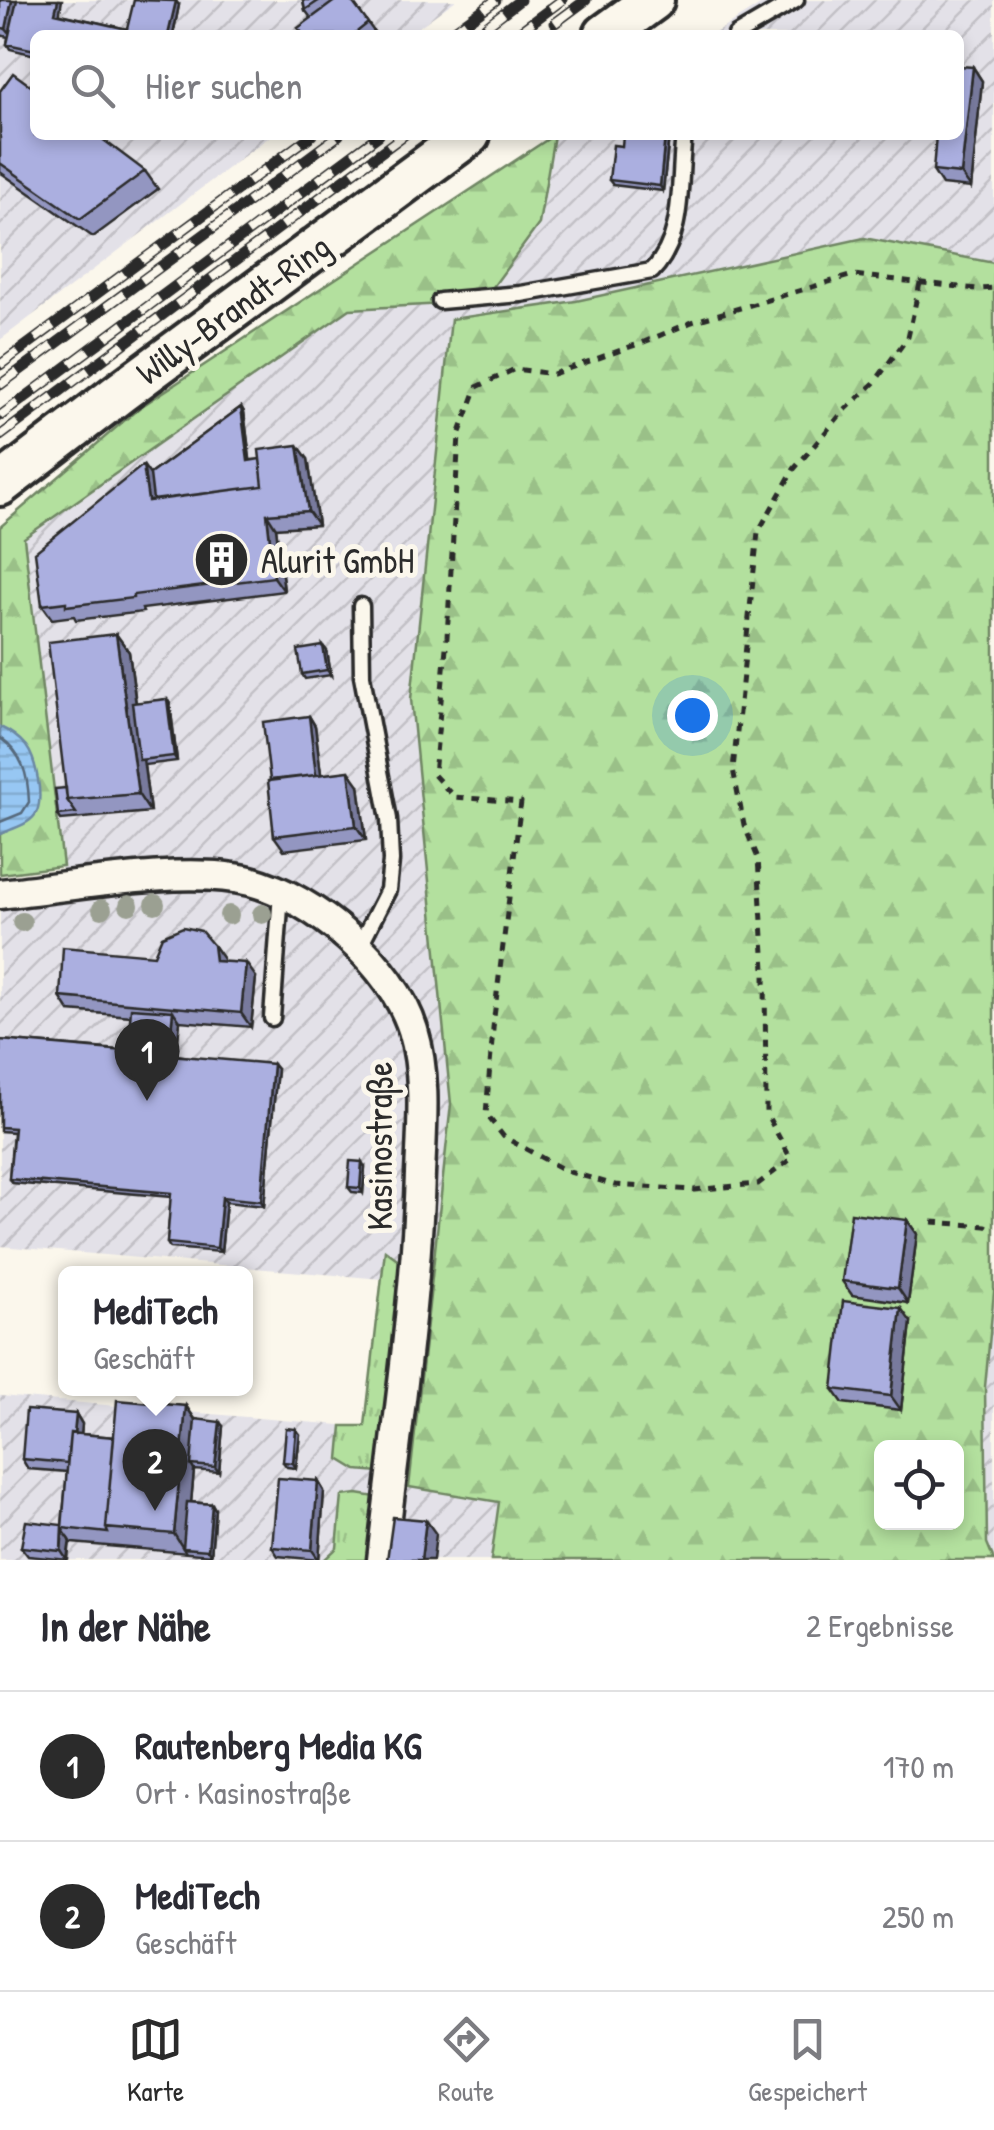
<!DOCTYPE html>
<html lang="de">
<head>
<meta charset="utf-8">
<style>
	:root { --surface:#fff; --page:#f2f2f3; --text:#2b2b33; --muted:#7c7c81; --line:#e1e1e2; --accent:#2b2b2b }
	body { margin:0; font-family:"Patrick Hand",sans-serif; background:var(--page); color:var(--text) }
	.controls { position:absolute; right:30px; bottom:30px; display:grid; overflow:hidden; border-radius:15px; box-shadow:0 5px 15px #0003 }
	.controls button { width:90px; height:90px; display:grid; place-items:center; padding:0; border:0; border-bottom:2px solid var(--line); background:var(--surface); color:var(--text); font:50px sans-serif }
	.you { position:absolute; left:692px; top:715px; width:35px; height:35px; margin:-25px; border:8px solid #fff; border-radius:50%; background:#1a73e8; box-shadow:0 0 0 15px #1a73e833 }
	.badge { display:grid; place-items:center; width:65px; height:65px; border-radius:50%; background:var(--accent); color:#fff; font-size:32px; font-weight:700 }
	.pin { position:absolute; translate:-50% -82px; filter:drop-shadow(0 2px 5px #0008) }
	.pin::after { content:''; position:absolute; top:52px; width:35px; height:30px; background:inherit; clip-path:polygon(0 0,100% 0,50% 100%) }
	.popup { position:absolute; left:58px; top:1266px; width:195px; height:130px; box-sizing:border-box; display:grid; place-content:center; border-radius:15px; background:var(--surface); filter:drop-shadow(0 2px 8px #0005); font-size:32px; white-space:nowrap; color:var(--muted) }
	.popup b { font-size:38px; color:var(--text) }
	.popup::after { content:''; position:absolute; left:50%; top:100%; margin-left:-20px; border:20px solid transparent; border-top-color:var(--surface) }
	.list { margin:0; padding:0; list-style:none }
	h2 { display:flex; justify-content:space-between; align-items:center; height:130px; margin:0; padding:0 40px; font-size:42px }
	h2 small { font-size:32px; font-weight:400; color:var(--muted) }
	.list li { display:grid; grid-template-columns:65px 1fr auto; gap:30px; align-items:center; box-sizing:border-box; height:150px; padding:0 40px; border-top:2px solid var(--line) }
	.list b { display:block; font-size:38px; white-space:nowrap }
	.list p { margin:0; font-size:32px; white-space:nowrap; color:var(--muted) }
	.list em { font-size:32px; font-style:normal; color:var(--muted) }
	.icon { flex:none; width:55px; height:55px; fill:none; stroke:currentColor; stroke-width:2; stroke-linecap:round; stroke-linejoin:round }
	.map { position:relative; flex:none; width:994px; height:1560px; overflow:hidden }
	.search { position:absolute; background:var(--surface); box-shadow:0 5px 15px #0003; left:30px; right:30px; top:30px; height:110px; display:flex; align-items:center; gap:25px; box-sizing:border-box; padding:0 35px; border-radius:15px; color:var(--muted); font-size:38px }
	.sheet { height:430px; background:var(--surface) }
	nav { display:flex; justify-content:space-around; align-items:center; box-sizing:border-box; height:140px; border-top:2px solid var(--line); background:var(--surface); font-size:28px; color:var(--muted) }
	nav a { display:grid; justify-items:center; gap:5px }
	nav .on { color:var(--accent) }
	.map>svg:first-child { display:block }
</style>
</head>
<body>
<div class="map">
<svg width="994" height="1560" viewBox="0 0 994 1560">
	<defs>
		<pattern id="industrial-furrows" width="10" height="10" patternUnits="userSpaceOnUse" patternTransform="scale(2.5)"><rect width="10" height="10" fill="#e3e1e8"/><path d="M-1 1l2-2M0 10L10 0M9 11l2-2" fill="none" stroke="#c3c1c7"/></pattern>
		<pattern id="grass-tufts" width="24" height="20" patternUnits="userSpaceOnUse" patternTransform="scale(2.5)"><rect width="24" height="20" fill="#b3e09e"/><path d="M3 7l-1-3M5 7V3M7 7l1-3M15 17l-1-3M17 17v-4M19 17l1-3" fill="none" stroke="#9ac088"/></pattern>
		<pattern id="forest-firs" width="22" height="20" patternUnits="userSpaceOnUse" patternTransform="scale(2.5)"><rect width="22" height="20" fill="#b3e09e"/><path d="M5 1l3.5 6h-7zM16 11l3.5 6h-7z" fill="#9ac088"/></pattern>
		<pattern id="water-rules" width="6" height="5" patternUnits="userSpaceOnUse" patternTransform="scale(2.5)"><rect width="6" height="5" fill="#97c7f3"/><path d="M0 2.5h6" fill="none" stroke="#82abd0"/></pattern>
	</defs>
	<rect width="100%" height="100%" fill="#fbf7ec"/>
	<filter id="ink" filterUnits="userSpaceOnUse"><feTurbulence type="fractalNoise" baseFrequency=".01" numOctaves="2"/><feDisplacementMap in="SourceGraphic" scale="20" xChannelSelector="R" yChannelSelector="G"/><feConvolveMatrix kernelMatrix="1 2 1 2 8 2 1 2 1" color-interpolation-filters="sRGB"/></filter>
	<g filter="url(#ink)">
		<path fill="url(#industrial-furrows)" fill-rule="evenodd" d="M0,0H456L408,35H35V135H272L0,340Z
			M768,0H994V1560H0V1396L364,1427L382,1279L0,1246V904L65,898L24,539L350,309L389,308L539,224L554,135H959V35H712ZM882,1448H956V1522H882Z"/>
		<path fill="url(#grass-tufts)" stroke="#6f8664" stroke-width="2.5" d="M385,1250L400,1261L401,1271L379,1472L357,1470L339,1459L342,1426H365Z
			M357,1494L376,1497L368,1560H324L337,1548L342,1496Z"/>
		<path fill="url(#forest-firs)" stroke="#6f8664" stroke-width="2.5" fill-rule="evenodd" d="M554,135L539,224L482,302L350,309L24,538L63,866L0,874V834L27,821C41,781 43,750 0,727V527L139,408Z
			M864,238L994,263V1292L985,1387L987,1543L994,1560H491L499,1502L409,1487L451,1104L411,699L451,319L576,301ZM882,1448H956V1522H882Z"/>
		<path fill="url(#water-rules)" stroke="#6c89a3" stroke-width="2.5" d="M0,727C9,731 19,738 26,746C36,759 45,800 35,815C28,825 11,829 0,834Z"/>
		<g fill="none" stroke-linecap="round" stroke-linejoin="round">
			<path stroke="#56697b" stroke-width="2.5" d="M0,738C23,754 28,775 29,802L22,813L0,822"/>
			<defs>
				<path id="lane" d="M736,35L796,0
					M440,301L521,294L652,271C686,236 678,181 684,135
					M359,947L388,890L391,861L389,819L362,676L361,606
					M272,1018L281,893"/>
				<path id="street" d="M0,894C69,887 185,865 250,881C315,898 393,965 413,1030C427,1076 422,1127 420,1174C416,1303 396,1432 382,1560"/>
				<path id="secondary" d="M605,35L653,0
					M0,485L121,392L469,135"/>
			</defs>
			<use href="#lane" stroke="#2b2b2b" stroke-width="21"/>
			<use href="#street" stroke="#2b2b2b" stroke-width="35"/>
			<use href="#secondary" stroke="#2b2b2b" stroke-width="48"/>
			<path stroke="#2b2b2b" stroke-width="5" stroke-dasharray="8 8" stroke-linecap="butt" d="M920,283L908,337L874,383L842,413L794,469L758,532L733,769L744,825L758,858L765,969L766,1113L791,1159L758,1184L694,1190L615,1185L566,1171L504,1137L486,1114L494,1017L521,802L454,797L434,775L447,637L459,435L477,387L515,369L553,374L644,342L692,322L853,275L977,289L994,288
				M932,1222L986,1226L994,1230"/>
			<use href="#lane" stroke="#fbf7ec" stroke-width="14"/>
			<use href="#street" stroke="#fbf7ec" stroke-width="28"/>
			<use href="#secondary" stroke="#fbf7ec" stroke-width="40"/>
			<defs>
				<path id="rail" d="M555,23L586,0
					M486,26L520,0
					M448,35L496,0
					M515,35L562,0
					M0,365L312,135
					M0,385L339,135
					M0,416L379,135
					M0,436L404,135"/>
			</defs>
			<use href="#rail" stroke="#2b2b2b" stroke-width="11"/>
			<use href="#rail" stroke="#fbf7ec" stroke-width="8" stroke-dasharray="22" stroke-linecap="butt"/>
		</g>
		<g fill="#9ba092">
			<circle cx="155" cy="904" r="10"/>
			<circle cx="129" cy="905" r="10"/>
			<circle cx="102" cy="909" r="10"/>
			<circle cx="262" cy="914" r="10"/>
			<circle cx="229" cy="915" r="10"/>
			<circle cx="22" cy="922" r="10"/>
		</g>
		<path fill="#9396c1" stroke="#2b2b2b" stroke-width="2.5" d="M0,0L127,29L179,5L173,35H35V55L10,49L7,44L8,37L0,35Z
			M303,0H351L375,33L372,35H303L311,18L305,10Z
			M973,67L982,81L971,188L942,185L933,171Z
			M0,91L145,171L158,189L93,237L0,172Z
			M669,135L663,191L613,185L609,180L622,146Z
			M241,407L244,412L250,460L308,459L318,525L276,528L284,591L142,609L143,612L76,620L74,616L52,619L42,605L150,474Z
			M116,634L129,652L136,703L167,699L170,704L177,761L144,765L150,812L61,820L58,815Z
			M323,646L327,651L331,675L305,679L302,674Z
			M309,716L315,726L321,774L359,785L366,840L284,850L274,836L270,780Z
			M213,945L223,961L256,977L251,1027L180,1021L176,1055L277,1069L264,1206L226,1202L221,1252L170,1248L167,1243L171,1197L12,1183L9,1179L13,1132L0,1131V1040L132,1051L128,1046L131,1016L69,1011L60,997L154,955Z
			M365,1167L363,1193L352,1192L348,1187Z
			M907,1220L917,1234L908,1303L852,1295L842,1281Z
			M911,1322L901,1410L843,1403L833,1389Z
			M186,1406L195,1419L223,1426L219,1472L194,1470L191,1502L212,1504L215,1509L211,1555L72,1543L70,1540L68,1560L28,1556L21,1547L62,1525L67,1472L28,1469L22,1459L76,1414L82,1424L81,1434L114,1437Z
			M300,1434L296,1468L287,1467L283,1462Z
			M318,1481L324,1491L319,1560L278,1556L272,1547Z"/>
		<path fill="#787a9d" stroke="#2b2b2b" stroke-width="2.5" d="M12,0H21L13,38L6,29Z
			M58,0H62L59,17L55,13Z
			M176,1L179,5L173,35H168Z
			M973,67L982,81L971,188L961,174Z
			M665,135H669L663,191L660,186Z
			M241,407L244,412L251,466L248,461Z
			M298,445L308,459L318,525L308,511Z
			M143,465L153,479L158,509L148,501Z
			M267,514L276,528L284,591L274,577Z
			M116,634L129,652L150,812L138,794Z
			M323,646L327,651L331,675L327,670Z
			M167,699L170,704L177,761L174,756Z
			M309,716L315,726L323,789L316,779Z
			M349,771L359,785L366,840L356,826Z
			M213,945L223,959L225,975L215,961Z
			M246,963L256,977L251,1027L241,1013Z
			M173,1011L180,1021L176,1060L169,1050Z
			M273,1064L277,1069L264,1206L261,1201Z
			M362,1162L365,1167L363,1193L360,1188Z
			M222,1197L226,1202L221,1252L217,1248Z
			M907,1220L917,1234L908,1303L898,1288Z
			M901,1308L911,1322L901,1410L891,1396Z
			M186,1406L198,1424L191,1465L194,1470L187,1548H183L186,1553L174,1534Z
			M76,1414L82,1424L78,1473L71,1464Z
			M220,1422L223,1426L219,1472L215,1467Z
			M296,1429L300,1434L296,1468L293,1463Z
			M318,1481L324,1491L319,1560L312,1550Z
			M212,1504L215,1509L211,1555L208,1550Z
			M426,1520L436,1534L433,1560H421Z
			M63,1530L70,1540L67,1560L61,1551Z"/>
		<path fill="#abafe0" stroke="#2b2b2b" stroke-width="2.5" d="M0,0H12L6,29L0,27Z
			M17,0H58L55,13L127,29L134,0L176,1L168,35H35V50L7,44Z
			M303,0H320L305,10Z
			M336,0H351L368,23L353,35H304L298,28Z
			M959,66L973,67L961,174L933,171L936,135H959Z
			M13,73L35,89V135H97L145,171L80,219L0,163V91Z
			M623,135H665L660,186L609,180L613,145L622,146Z
			M241,407L248,461L260,459L263,486L153,500L150,474Z
			M298,445L308,511L267,514L274,577L133,595V598L66,606V602L42,605L35,552L143,465L148,501L263,486L259,450Z
			M116,634L138,794L67,800L48,642Z
			M323,646L327,670L302,674L298,650Z
			M167,699L174,756L139,760L132,703Z
			M309,716L316,775L270,780L263,722Z
			M349,771L356,826L274,836L268,781Z
			M66,788L67,800L76,813L58,815L55,789Z
			M183,927L201,931L213,945L215,961L246,963L241,1013L60,997L63,947L154,955L162,936Z
			M131,1008L173,1011L169,1050L128,1046Z
			M0,1040L273,1064L261,1201L222,1197L217,1248L167,1243L171,1193L9,1179L14,1128L0,1127Z
			M350,1161L362,1162L360,1188L348,1187Z
			M851,1213L907,1220L898,1288L842,1281Z
			M843,1301L901,1308L891,1396L833,1389Z
			M117,1400L186,1406L174,1534L106,1528Z
			M26,1410L76,1414L74,1434L70,1433L67,1463L22,1459Z
			M195,1419L220,1422L215,1467L191,1465Z
			M286,1428L296,1429L293,1463L283,1462Z
			M70,1433L114,1437L106,1528L108,1533L62,1528Z
			M278,1478L318,1481L312,1550L272,1547Z
			M187,1502L212,1504L208,1550L183,1548Z
			M393,1517L426,1520L421,1560H387Z
			M26,1521L62,1525L61,1551L21,1547Z"/>
	</g>
	<defs>
		<symbol id="building-disc" viewBox="-11 -11 22 22"><circle r="9.5" fill="#2b2b2b" stroke="#fbf7ec"/><path d="M-4-6H4V6H1V3H-1V6H-4ZM-2.5-4.3h1.7v1.8h-1.7ZM.8-4.3h1.7v1.8H.8ZM-2.5-1h1.7V.8h-1.7ZM.8-1h1.7V.8H.8Z" fill="#fff"/></symbol>
	</defs>
	<g fill-rule="evenodd">
		<use href="#building-disc" x="190" y="528" width="63" height="63"/>
	</g>
	<g text-anchor="middle" dominant-baseline="central" stroke-width="10" stroke-linejoin="round" paint-order="stroke">
		<g font-size="35" fill="#2b2b2b" stroke="#fbf7ec">
			<text transform="translate(233 309) rotate(-36)">Willy-Brandt-Ring</text>
			<text transform="translate(379 1146) rotate(-90)">Kasinostraße</text>
		</g>
		<g font-size="35" fill="#2b2b2b" stroke="#fbf7ec" text-anchor="start">
			<text x="261" y="560">Alurit GmbH</text>
		</g>
	</g>
</svg>
<div class="controls">
<button><svg class="icon" aria-label="locate" viewBox="0 0 24 24"><circle cx="12" cy="12" r="6"/><path d="M12 2v4M12 18v4M2 12h4M18 12h4"/></svg></button>
</div>
<div class="you"></div>
<div class="pin badge" style="left:147px;top:1101px">1</div>
<div class="pin badge" style="left:155px;top:1511px">2</div>
<div class="popup"><b>MediTech</b>Geschäft</div>
<div class="search"><svg class="icon" aria-label="search" viewBox="0 0 24 24"><circle cx="10" cy="10" r="6"/><path d="M15 15l6 6"/></svg>Hier suchen</div>
</div>
<section class="sheet">
<h2>In der Nähe<small>2 Ergebnisse</small></h2>
<ul class="list">
<li><span class="badge">1</span><div><b>Rautenberg Media KG</b><p>Ort · Kasinostraße</p></div><em>170 m</em></li>
<li><span class="badge">2</span><div><b>MediTech</b><p>Geschäft</p></div><em>250 m</em></li>
</ul>
</section>
<nav>
<a class="on"><svg class="icon" aria-label="map" viewBox="0 0 24 24"><path d="M3 6l6-2 6 2 6-2v14l-6 2-6-2-6 2zM9 4v14M15 6v14"/></svg>Karte</a>
<a><svg class="icon" aria-label="directions" viewBox="0 0 24 24"><path d="M12 3l9 9-9 9-9-9zM9 14v-3h6M13 9l2 2-2 2"/></svg>Route</a>
<a><svg class="icon" aria-label="saved" viewBox="0 0 24 24"><path d="M7 4h10v16l-5-4-5 4z"/></svg>Gespeichert</a>
</nav>
</body>
</html>
